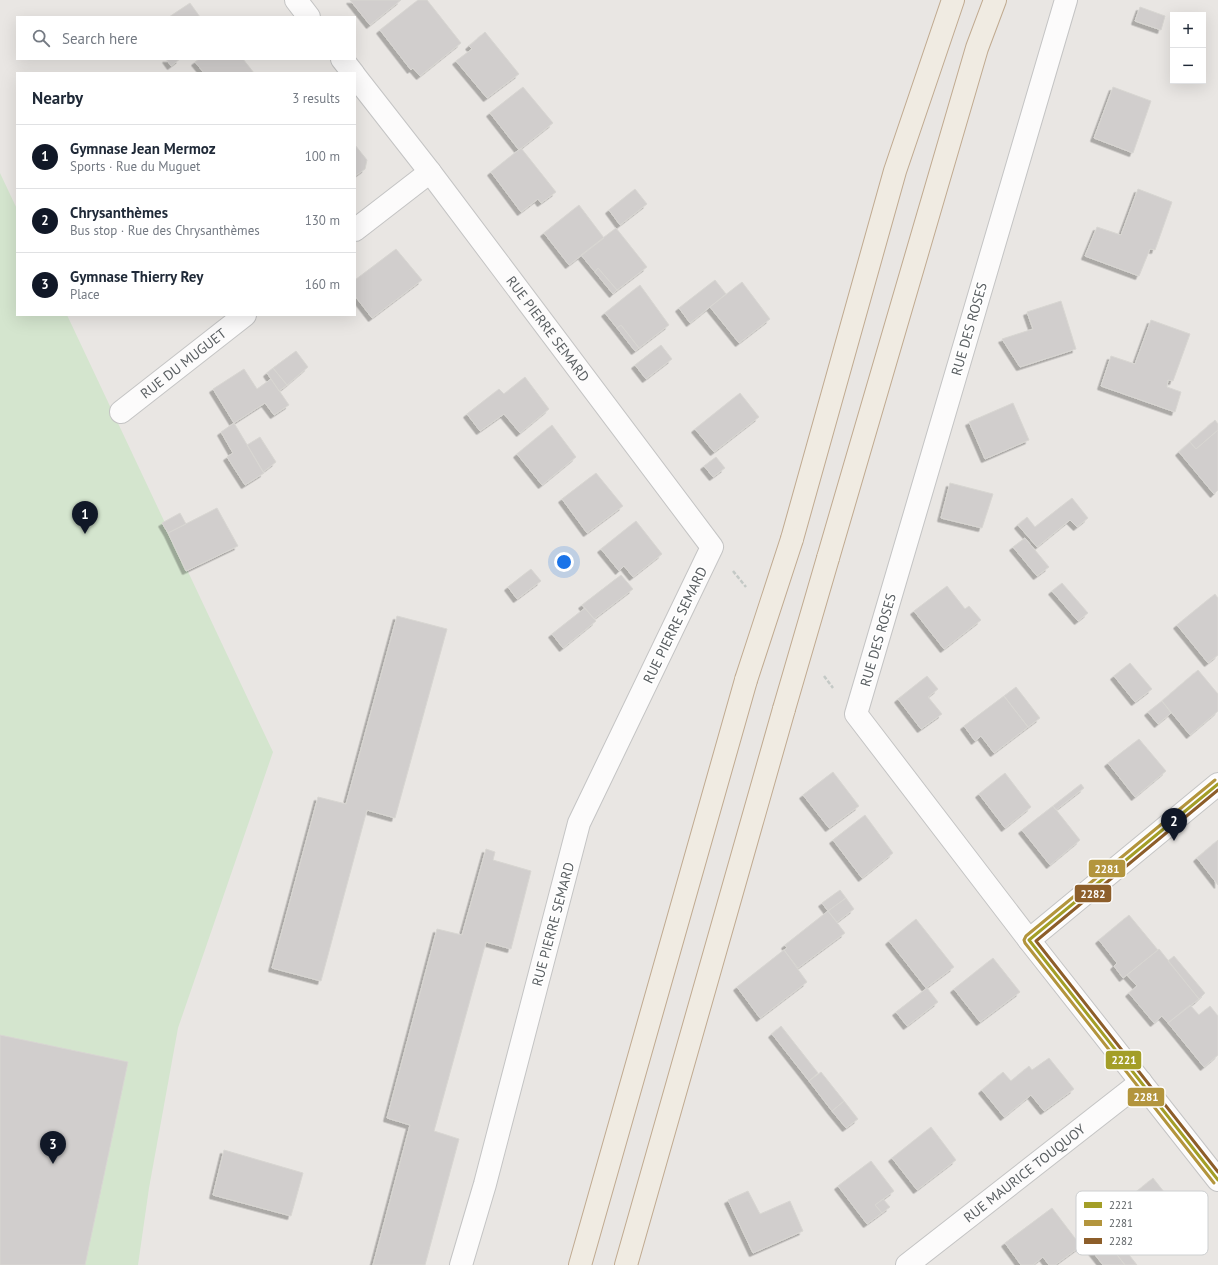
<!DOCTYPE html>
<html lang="en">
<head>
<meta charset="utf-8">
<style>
	:root { --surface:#fff; --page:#f2f2f3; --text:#1f2937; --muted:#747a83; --line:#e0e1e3; --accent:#111827 }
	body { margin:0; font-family:"PT Sans",sans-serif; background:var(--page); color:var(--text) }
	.controls { position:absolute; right:12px; top:12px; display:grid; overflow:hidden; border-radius:0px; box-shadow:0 4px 16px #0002 }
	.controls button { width:36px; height:36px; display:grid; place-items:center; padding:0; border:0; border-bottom:1px solid var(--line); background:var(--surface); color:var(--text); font:20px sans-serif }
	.you { position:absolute; left:564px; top:562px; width:14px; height:14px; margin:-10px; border:3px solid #fff; border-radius:50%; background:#1a73e8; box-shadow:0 0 0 6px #1a73e833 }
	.badge { display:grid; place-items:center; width:26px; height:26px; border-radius:50%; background:var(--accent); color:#fff; font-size:13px; font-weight:700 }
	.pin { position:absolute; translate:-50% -33px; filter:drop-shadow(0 1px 2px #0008) }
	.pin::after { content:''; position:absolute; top:21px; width:14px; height:12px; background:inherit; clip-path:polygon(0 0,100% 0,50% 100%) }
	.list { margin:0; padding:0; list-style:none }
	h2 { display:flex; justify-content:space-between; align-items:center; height:52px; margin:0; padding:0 16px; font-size:17px }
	h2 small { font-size:13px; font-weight:400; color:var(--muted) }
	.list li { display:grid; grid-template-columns:26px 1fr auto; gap:12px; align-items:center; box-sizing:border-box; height:64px; padding:0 16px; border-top:1px solid var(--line) }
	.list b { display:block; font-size:15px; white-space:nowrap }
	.list p { margin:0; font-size:13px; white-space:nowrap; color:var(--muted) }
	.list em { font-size:13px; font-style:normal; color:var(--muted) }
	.icon { flex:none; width:22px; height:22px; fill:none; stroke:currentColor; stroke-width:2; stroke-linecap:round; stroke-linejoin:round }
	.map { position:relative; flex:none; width:1218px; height:1265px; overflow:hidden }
	.search { position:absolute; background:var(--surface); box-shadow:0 4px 16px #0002; left:16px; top:16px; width:340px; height:44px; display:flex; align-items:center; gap:10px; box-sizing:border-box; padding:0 14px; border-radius:0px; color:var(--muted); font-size:15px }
	.panel { position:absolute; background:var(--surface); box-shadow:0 4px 16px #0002; left:16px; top:72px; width:340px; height:244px; border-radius:0px }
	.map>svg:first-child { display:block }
</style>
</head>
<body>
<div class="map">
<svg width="1218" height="1265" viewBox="0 0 1218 1265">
	<defs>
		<filter id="shadow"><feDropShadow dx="-3.5" dy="3.5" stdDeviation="0" flood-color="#0004"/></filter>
	</defs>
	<rect width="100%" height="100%" fill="#e9e6e3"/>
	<path fill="#d4e5ce" d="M0,173L17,209V315H67L273,752L178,1028L149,1188L138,1265H0Z"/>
	<path fill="#d1cecd" stroke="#d8d6d2" filter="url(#shadow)" d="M350,0H401L370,25Z
		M418,0H427L461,43L420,76L413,68L411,70L380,30Z
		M190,3L200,17H169Z
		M1140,7L1165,16L1161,30L1135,21Z
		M485,32L519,74L487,98L456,61L472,49L469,46Z
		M166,59H180L171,66Z
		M199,59H243L254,73H204L195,62Z
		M523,87L553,123L519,150L490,113Z
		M1113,87L1151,101L1133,153L1094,138Z
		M355,145L367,160L365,169L355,176Z
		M521,148L556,192L541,203L538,199L521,212L491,172Z
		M635,189L647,204L620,225L609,210Z
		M1138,189L1172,202L1155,250L1150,249L1139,276L1085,256L1097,227L1121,235Z
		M579,205L604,238L569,265L544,233Z
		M616,228L647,267L617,290L598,268L595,272L581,255Z
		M396,249L422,280L372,318L355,296V280Z
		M598,268L617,290L613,294L595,272Z
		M715,280L726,294L690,323L679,308Z
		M742,282L770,319L739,343L710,307Z
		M640,285L669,325L639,348L621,325L617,328L605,313Z
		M1061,301L1076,349L1020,367L1002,339L1033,329L1027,312Z
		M1151,320L1190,334L1173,381L1168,380L1167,387L1181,392L1175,412L1101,386L1111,356L1135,364Z
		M621,325L639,348L635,351L617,328Z
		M661,345L672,359L646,379L635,365Z
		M296,351L308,367L287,385L273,368Z
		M273,368L287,385L279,391L267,373Z
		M244,369L257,389L271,379L289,405L274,415L265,403L234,423L213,389Z
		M525,377L549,409L520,433L504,414L480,431L467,414L499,389L504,394Z
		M740,393L759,417L714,452L695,429Z
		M1013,403L1029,440L985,459L969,422Z
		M1215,420L1218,424V430L1196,449L1190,442Z
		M234,423L264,473L245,485L227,457L233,453L221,432Z
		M552,425L576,457L542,485L517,454Z
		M1218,430V490L1214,494L1179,452L1190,442L1196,449Z
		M260,437L276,462L263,472L247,445Z
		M716,457L725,468L713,477L704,466Z
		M596,473L623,506L587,533L562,499Z
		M950,483L993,494L982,528L941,518Z
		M1072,498L1088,518L1077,527L1070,520L1037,547L1018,525L1027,517L1035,527Z
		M217,508L238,546L186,571L168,533Z
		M180,513L186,524L168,533L162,523Z
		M636,521L662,554L633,577L624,566L619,571L601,549Z
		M1025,538L1049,567L1037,576L1013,547Z
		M531,569L541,581L517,599L508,587Z
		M621,575L633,589L594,619L582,605Z
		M1062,583L1088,613L1078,621L1052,591Z
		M947,586L965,609L969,606L981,620L944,649L914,611Z
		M1215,594L1218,598V655L1208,663L1177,625Z
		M585,608L596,621L563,648L552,634Z
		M397,616L447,629L395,818L367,810L321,981L272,968L318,797L346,804Z
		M1130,663L1152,689L1135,702L1114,676Z
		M1198,670L1218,694V711L1190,735L1162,701Z
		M927,676L938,689L928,697L942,714L921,729L898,699Z
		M1016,687L1040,718L1028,727L1004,696Z
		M1004,696L1028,727L994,753L981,736L975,741L964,726Z
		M1162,701L1171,713L1158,724L1148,712Z
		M1139,739L1166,771L1135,797L1108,763Z
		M833,772L859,806L829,828L803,795Z
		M1005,773L1031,807L1005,828L979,794Z
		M1081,784L1084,788L1056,810L1053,806Z
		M1053,806L1080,840L1050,865L1022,830Z
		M865,815L893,853L862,878L833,840Z
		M1218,840V885L1197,858Z
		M486,849L495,852L493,860L531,871L511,949L486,942L434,1131L459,1139L425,1265H373L410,1125L387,1118L437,929L462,935Z
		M840,890L846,898L828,911L822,903Z
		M846,898L854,909L837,922L828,911Z
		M828,911L845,933L798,968L784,950L787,948L785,945Z
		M1129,915L1158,950L1123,978L1114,966L1117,963L1099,940Z
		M916,919L954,967L926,988L889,941Z
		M1159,949L1199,999L1168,1023L1162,1016L1154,1023L1129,993L1137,986L1127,975Z
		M784,950L807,982L760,1018L737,987Z
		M1174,956L1205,993L1199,999L1168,961Z
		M993,958L1020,992L980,1022L954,989Z
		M927,988L938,1002L907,1026L896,1012Z
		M1190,1005L1199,1015L1210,1006L1218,1016V1055L1204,1067L1168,1023Z
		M781,1026L818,1073L809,1081L772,1034Z
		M0,1035L128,1062L85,1265H0Z
		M1049,1058L1074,1089L1044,1111L1031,1095L1004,1117L982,1090L1003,1072L1011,1081L1029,1066L1032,1070Z
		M821,1072L844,1101L832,1111L809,1081Z
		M844,1101L858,1119L846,1128L832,1111Z
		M931,1127L956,1160L917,1190L892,1158Z
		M224,1150L303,1173L291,1216L213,1195Z
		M871,1161L894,1191L875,1205L882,1213L867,1224L838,1186Z
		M1153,1178L1183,1216L1149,1242L1120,1205Z
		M748,1191L760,1214L790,1201L803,1231L753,1253L728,1200Z
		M883,1199L890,1207L882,1213L875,1205Z
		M1052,1208L1081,1246L1055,1265H1049L1043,1257L1033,1265H1021L1005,1243Z
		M1099,1232L1103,1237L1125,1265H1103L1085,1242Z
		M1111,1232L1137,1265H1125L1103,1237Z"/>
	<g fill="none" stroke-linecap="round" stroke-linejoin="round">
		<defs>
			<g id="minor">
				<path d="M296,0L309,17"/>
				<path d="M1066,0L856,714L1029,940L1218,1180"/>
				<path d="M342,59L353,73"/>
				<path id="s1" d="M355,76L430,172L712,547L579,823L485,1184L461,1265"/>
				<path d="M355,230L430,172"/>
				<path id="s2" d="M121,412L245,315"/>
				<path d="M1029,940L1218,784"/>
				<path id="s3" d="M907,1265L1141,1082"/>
			</g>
			<path id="trunk" d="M792,539L895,171L953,0
				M828,558L977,48L995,0
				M580,1265L746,680
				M626,1265L784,709"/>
		</defs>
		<use href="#minor" stroke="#c4c4c4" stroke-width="24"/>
		<use href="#trunk" stroke="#c0aa90" stroke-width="24"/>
		<path stroke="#c4c9c6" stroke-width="2.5" stroke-dasharray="4 2" stroke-linecap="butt" d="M733,571L746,587
			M824,676L833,688"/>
		<use href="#minor" stroke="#fcfbfb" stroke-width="22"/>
		<use href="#trunk" stroke="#f0ebe2" stroke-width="22"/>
		<defs>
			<path id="trunk-bridge" d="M746,680L792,539
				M784,709L828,558"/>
		</defs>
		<use href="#trunk-bridge" stroke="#c0aa90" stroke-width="24" stroke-linecap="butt"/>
		<use href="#trunk-bridge" stroke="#f0ebe2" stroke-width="22"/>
		<defs>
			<path id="bus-1" d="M1029,940L1218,1180
				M1029,940L1218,784"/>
			<path id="bus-2" d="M1214,1183L1025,943L1024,940L1026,936L1215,780"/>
			<path id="bus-3" d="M1218,790L1036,941L1218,1172"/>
		</defs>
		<use href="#bus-1" stroke="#fff" stroke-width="6"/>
		<use href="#bus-2" stroke="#fff" stroke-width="6"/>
		<use href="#bus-3" stroke="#fff" stroke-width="6"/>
		<use href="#bus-1" stroke="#a39e27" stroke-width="3"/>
		<use href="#bus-2" stroke="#b3953d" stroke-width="3"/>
		<use href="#bus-3" stroke="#8d5e2a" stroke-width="3"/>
	</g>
	<g text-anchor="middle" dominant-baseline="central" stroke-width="3" stroke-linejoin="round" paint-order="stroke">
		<g font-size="14" fill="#595e61" stroke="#fff">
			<text stroke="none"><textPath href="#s1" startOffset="318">RUE PIERRE SEMARD</textPath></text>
			<text transform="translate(969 329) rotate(-74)">RUE DES ROSES</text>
			<text stroke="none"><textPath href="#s2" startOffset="79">RUE DU MUGUET</textPath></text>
			<text transform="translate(675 625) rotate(-64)">RUE PIERRE SEMARD</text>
			<text transform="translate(878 640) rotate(-74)">RUE DES ROSES</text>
			<text transform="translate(553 924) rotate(-75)">RUE PIERRE SEMARD</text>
			<text stroke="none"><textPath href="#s3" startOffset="149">RUE MAURICE TOUQUOY</textPath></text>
		</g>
	</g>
	<rect x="1076" y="1191" width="132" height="64" rx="6" fill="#fff" stroke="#cdcfd0" stroke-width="1"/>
	<rect x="1084" y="1202" width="18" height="6" fill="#a39e27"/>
	<rect x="1084" y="1220" width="18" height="6" fill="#b3953d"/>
	<rect x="1084" y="1238" width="18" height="6" fill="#8d5e2a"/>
	<g font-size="11" fill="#595e61">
		<text x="1109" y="1209">2221</text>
		<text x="1109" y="1227">2281</text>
		<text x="1109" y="1245">2282</text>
	</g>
	<g stroke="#fff" stroke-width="1.5">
		<rect x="1088" y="859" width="38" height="19" rx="4" fill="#b3953d"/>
		<rect x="1074" y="884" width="38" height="19" rx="4" fill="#8d5e2a"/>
		<rect x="1105" y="1050" width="37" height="20" rx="4" fill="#a39e27"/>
		<rect x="1127" y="1087" width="38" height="20" rx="4" fill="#b3953d"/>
	</g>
	<g font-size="11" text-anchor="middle" font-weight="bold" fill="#fff">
		<text x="1107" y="873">2281</text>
		<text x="1093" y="898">2282</text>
		<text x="1124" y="1064">2221</text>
		<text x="1146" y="1101">2281</text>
	</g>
</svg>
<div class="controls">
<button>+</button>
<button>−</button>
</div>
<div class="you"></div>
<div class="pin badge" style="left:85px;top:534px">1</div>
<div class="pin badge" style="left:1174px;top:841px">2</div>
<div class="pin badge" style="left:53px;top:1164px">3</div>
<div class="search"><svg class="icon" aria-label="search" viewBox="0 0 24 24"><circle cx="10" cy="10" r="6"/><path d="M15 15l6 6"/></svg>Search here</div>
<section class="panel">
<h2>Nearby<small>3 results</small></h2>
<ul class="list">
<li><span class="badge">1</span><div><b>Gymnase Jean Mermoz</b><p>Sports · Rue du Muguet</p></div><em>100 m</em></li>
<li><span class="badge">2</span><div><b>Chrysanthèmes</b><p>Bus stop · Rue des Chrysanthèmes</p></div><em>130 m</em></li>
<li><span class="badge">3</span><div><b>Gymnase Thierry Rey</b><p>Place</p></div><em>160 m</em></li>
</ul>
</section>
</div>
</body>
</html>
